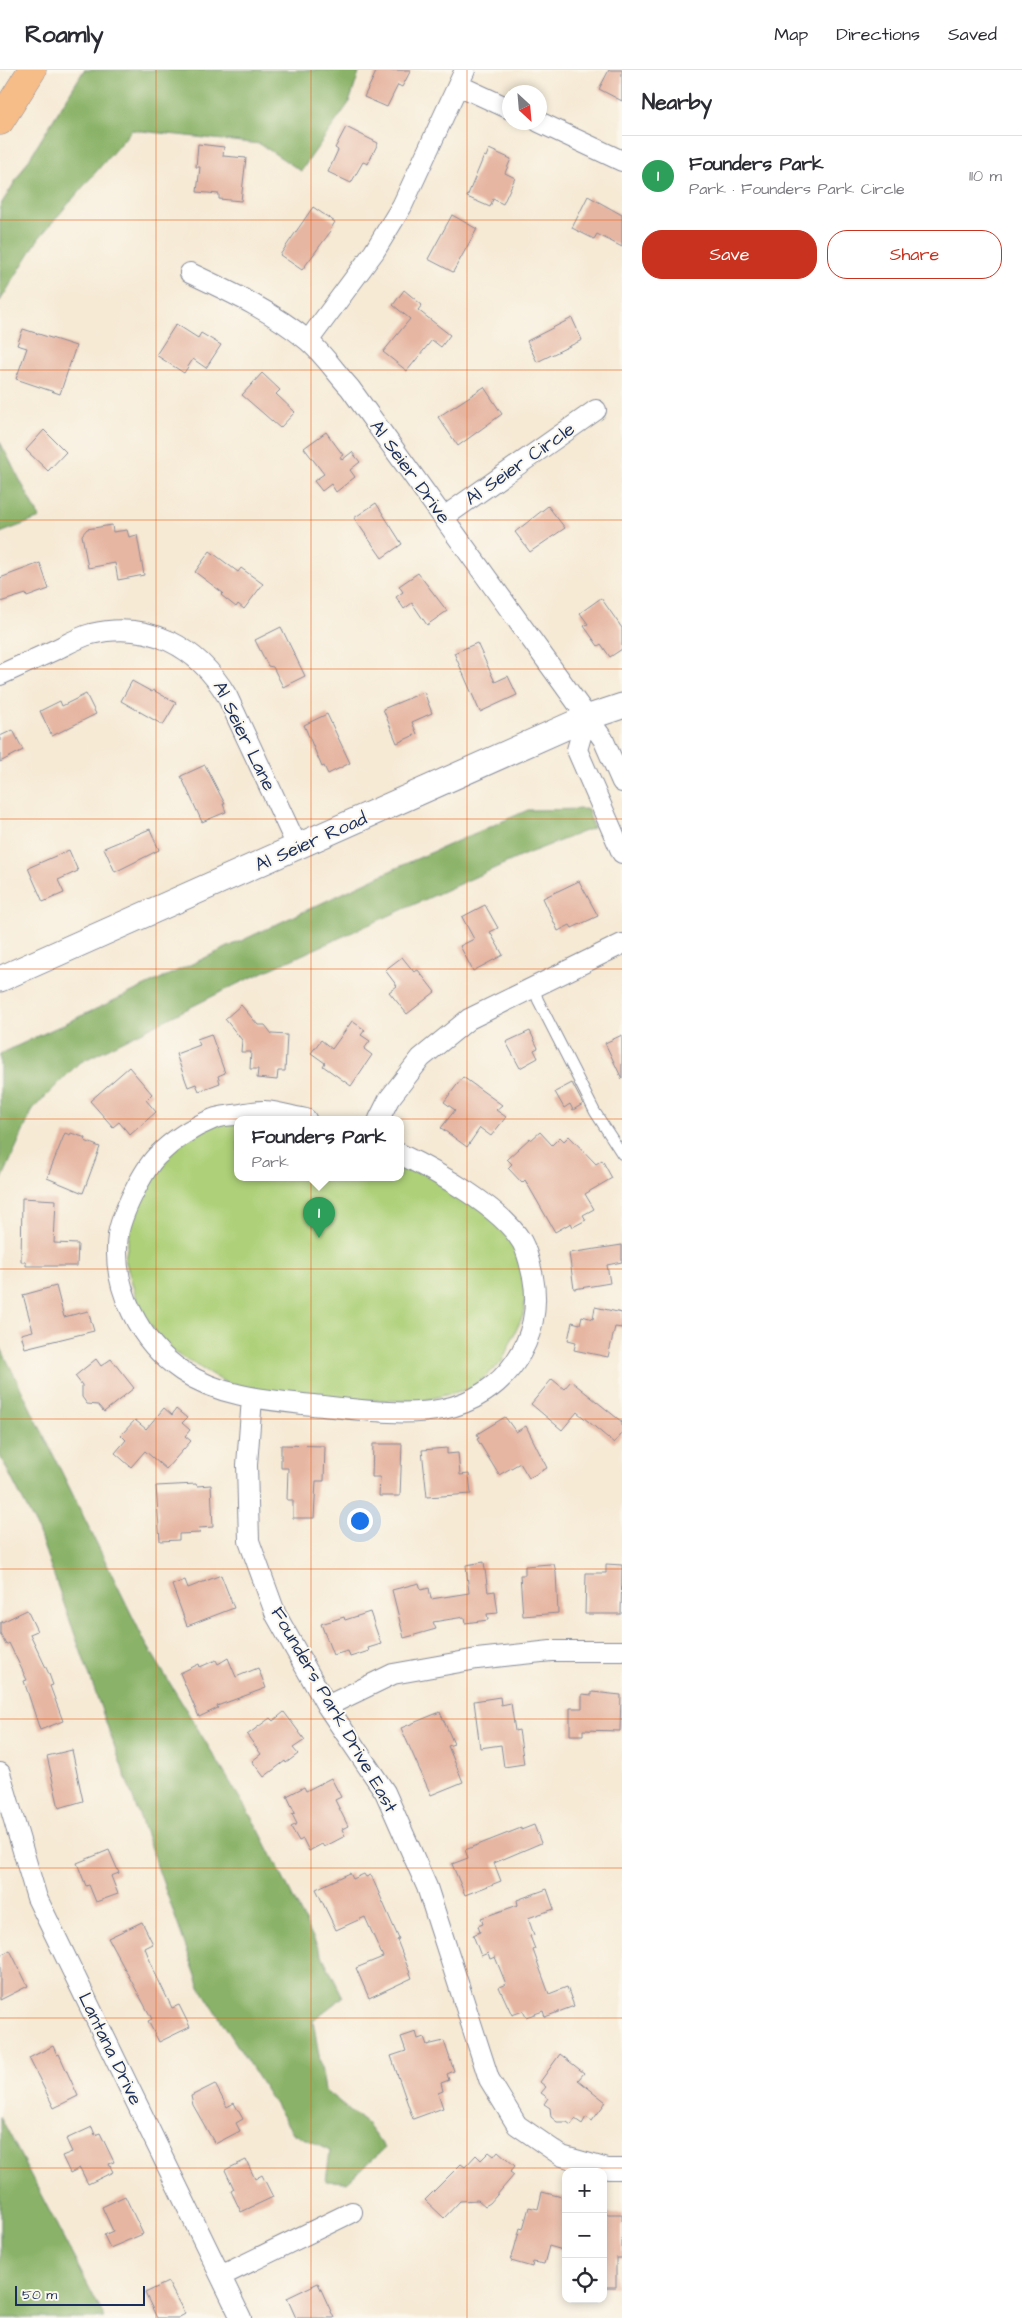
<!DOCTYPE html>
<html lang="en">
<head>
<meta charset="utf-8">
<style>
	:root { --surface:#fff; --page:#f2f2f3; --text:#2b2b33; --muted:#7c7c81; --line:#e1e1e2; --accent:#c8321e }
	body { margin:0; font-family:"Architects Daughter",sans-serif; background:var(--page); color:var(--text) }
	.controls { position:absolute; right:15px; bottom:15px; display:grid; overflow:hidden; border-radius:10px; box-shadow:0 2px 8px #0003 }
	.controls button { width:45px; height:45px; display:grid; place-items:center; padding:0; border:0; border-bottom:1px solid var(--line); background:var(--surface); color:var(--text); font:25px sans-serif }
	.compass { position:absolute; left:502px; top:15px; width:45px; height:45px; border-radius:50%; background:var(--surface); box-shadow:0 2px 8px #0003; rotate:154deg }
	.scale { position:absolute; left:15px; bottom:12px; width:130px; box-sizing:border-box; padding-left:5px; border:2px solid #1b2f5e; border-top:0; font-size:14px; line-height:18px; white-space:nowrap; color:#1b2f5e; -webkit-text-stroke:4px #fbf7ec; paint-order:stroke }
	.you { position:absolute; left:359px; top:1450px; width:18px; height:18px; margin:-12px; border:4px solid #fff; border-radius:50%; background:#1a73e8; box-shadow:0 0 0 8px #1a73e833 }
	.badge { display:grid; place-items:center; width:32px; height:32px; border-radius:50%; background:var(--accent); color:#fff; font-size:16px; font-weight:700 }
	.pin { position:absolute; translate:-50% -41px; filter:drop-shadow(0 1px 2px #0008) }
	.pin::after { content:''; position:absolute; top:26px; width:18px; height:15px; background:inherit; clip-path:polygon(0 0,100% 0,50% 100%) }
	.popup { position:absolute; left:234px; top:1046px; width:170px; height:65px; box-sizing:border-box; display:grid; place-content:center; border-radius:10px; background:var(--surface); filter:drop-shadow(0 1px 4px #0005); font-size:16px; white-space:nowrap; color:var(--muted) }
	.popup b { font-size:19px; color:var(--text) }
	.popup::after { content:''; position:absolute; left:50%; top:100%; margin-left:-10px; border:10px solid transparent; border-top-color:var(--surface) }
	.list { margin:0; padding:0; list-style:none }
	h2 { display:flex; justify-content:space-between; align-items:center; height:65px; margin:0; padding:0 20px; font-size:21px }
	h2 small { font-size:16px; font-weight:400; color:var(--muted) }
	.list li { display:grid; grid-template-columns:32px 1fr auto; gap:15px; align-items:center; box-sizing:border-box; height:80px; padding:0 20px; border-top:1px solid var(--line) }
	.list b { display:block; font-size:19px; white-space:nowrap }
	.list p { margin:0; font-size:16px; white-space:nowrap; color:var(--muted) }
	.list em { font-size:16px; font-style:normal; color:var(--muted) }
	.actions { display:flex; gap:10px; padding:15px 20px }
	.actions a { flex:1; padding:11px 0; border:1px solid var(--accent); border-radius:20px; text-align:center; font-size:18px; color:var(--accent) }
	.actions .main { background:var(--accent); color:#fff }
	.icon { flex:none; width:28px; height:28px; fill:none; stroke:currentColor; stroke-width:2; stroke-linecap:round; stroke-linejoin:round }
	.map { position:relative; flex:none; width:622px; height:2248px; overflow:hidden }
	header { display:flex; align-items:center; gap:30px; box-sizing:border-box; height:70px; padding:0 25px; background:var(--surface); border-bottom:1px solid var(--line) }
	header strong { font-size:24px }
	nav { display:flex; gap:28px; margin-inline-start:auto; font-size:18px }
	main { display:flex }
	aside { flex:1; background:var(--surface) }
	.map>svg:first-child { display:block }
</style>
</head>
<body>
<header>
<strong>Roamly</strong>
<nav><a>Map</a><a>Directions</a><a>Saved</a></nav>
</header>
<main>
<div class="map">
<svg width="622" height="2248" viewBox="0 0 622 2248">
	<rect width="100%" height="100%" fill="#fbf7ec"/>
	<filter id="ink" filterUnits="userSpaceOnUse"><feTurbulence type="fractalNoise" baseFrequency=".02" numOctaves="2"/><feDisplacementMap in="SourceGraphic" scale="10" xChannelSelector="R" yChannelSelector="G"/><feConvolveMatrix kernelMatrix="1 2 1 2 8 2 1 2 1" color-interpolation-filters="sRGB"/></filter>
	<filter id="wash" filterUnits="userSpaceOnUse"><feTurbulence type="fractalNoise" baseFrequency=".0096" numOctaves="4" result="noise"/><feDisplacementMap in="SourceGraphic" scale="20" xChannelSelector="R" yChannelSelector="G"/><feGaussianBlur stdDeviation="1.12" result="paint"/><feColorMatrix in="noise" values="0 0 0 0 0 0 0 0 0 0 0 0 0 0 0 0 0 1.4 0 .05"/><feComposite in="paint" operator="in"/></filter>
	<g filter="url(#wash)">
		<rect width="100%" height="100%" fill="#f6ead5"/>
		<path fill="#add078" stroke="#64806b" d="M238,1049V1107H400V1087L498,1148L523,1191L525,1241L501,1293L472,1318L422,1331L252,1328L165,1277L139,1237L125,1189L137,1125L167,1085L213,1050Z"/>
		<path fill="#8ab268" stroke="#527063" d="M84,0H360L349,33L301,101L260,74L132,60L39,168L0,231V136Z
			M0,372L40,448L0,463Z
			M588,739L593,758L524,785L237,914L79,993L33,1039L0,1114V984L405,794L528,740Z
			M0,1276L145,1572L259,1760L343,1927L313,1950L325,2020L367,2054L385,2078L347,2112L326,2111L330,2081L293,2063L200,1917L37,1458L0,1386Z
			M0,2046L105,2248H0Z"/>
		<g id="blocks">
			<path fill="#e6b6a2" d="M377,0H411L402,17L398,15L387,37L364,27Z
				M609,0H622V31L599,19Z
				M346,57L378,73L368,94L363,92L351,113L328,102L338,80L335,78Z
				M198,74L224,77L223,86L246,88L241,131L219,129V124L197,122L200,97H196Z
				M489,79L511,89L505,103L515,108L503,134L493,129L490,137L467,127L484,86L486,87Z
				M588,126L622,145V177L597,164L594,169L572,158Z
				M313,137L335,152L330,160L331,161L302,200L280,185Z
				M452,145L477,159L453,202L428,189Z
				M404,220L422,235L418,240L450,265L441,277L432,270L407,301L383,282L410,249L393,235Z
				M572,248L582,270L537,292L527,271Z
				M176,254L198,268L201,263L221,275L206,298L193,289L184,303L156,285Z
				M23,259L76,276L60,324L16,309L27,278L17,275Z
				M262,303L280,320L276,324L295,342L280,358L242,325Z
				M484,317L502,344L458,376L438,347Z
				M44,360L66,382L48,401L26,380Z
				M326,362L343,385L340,387L342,390L352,382L360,392L350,400L355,407L336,422L331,414L322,421L314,411L324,404L304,378Z
				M376,433L402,474L382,488L354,448Z
				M548,436L565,458L530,482L515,462Z
				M112,455L113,462L127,460L129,467L137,465L144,505L118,510L115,493L88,498L82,465L87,459Z
				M210,481L238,502L241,498L263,514L244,539L238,534L236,537L221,525L223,523L195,502Z
				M40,493L49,519L27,527L26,524L0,532V508Z
				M418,503L447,541L427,555L412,533L404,539L396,527L403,522L399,516Z
				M601,528L622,558V579L610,587L601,574L598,576L584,556L588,554L580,543Z
				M281,557L305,606L283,617L273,597L268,596L255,570Z
				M477,573L495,612L508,606L517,625L480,642L454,583Z
				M132,611L152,622L153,620L176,633L163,655L121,631Z
				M424,622L432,643L412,652L417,664L397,673L383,639Z
				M86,624L96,644L52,666L40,641L60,631L62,636Z
				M327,644L350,693L328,704L324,696L322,697L304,655Z
				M13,660L23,680L0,692V666Z
				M205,695L225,734H223L226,742L202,752L181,706Z
				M150,759L159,780L115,802L104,778Z
				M69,780L78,801L58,810L64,823L43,832L28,798Z
				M579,811L598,846L572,858L570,855L558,861L543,828Z
				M485,835L498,858L490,862L503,885L473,901L460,876L474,869L462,847Z
				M402,887L414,902L418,900L435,922L407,944L389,922L397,916L385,900Z
				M241,935L258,955H265L272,964L287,965L285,1001H278L277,1010L257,1008L258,999H250L251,982H241L242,970L225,949Z
				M352,951L365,960L361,965L370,971L364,979L372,985L351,1016L323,996L325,993L311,983L321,970L332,979Z
				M530,961L538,978L534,980L538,988L520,998L506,972Z
				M211,964L225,1003L218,1006L220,1013L199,1021L196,1014L188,1017L176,984L200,975L197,969Z
				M622,965V1009L605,973Z
				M129,997L152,1024L146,1030L156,1042L130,1065L119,1052L113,1057L90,1031Z
				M463,1007L502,1035L496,1040L506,1047L491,1066L480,1058L467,1077L441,1058L455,1040L444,1032Z
				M572,1013L583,1034L573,1040L570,1034L564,1038L555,1022Z
				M540,1062L552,1075L560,1067L564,1071L569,1066L596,1094L602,1090L612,1108L585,1124L594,1139L583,1145L586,1150L573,1157L571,1153L555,1162L525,1110L522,1113L508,1098L512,1094L507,1089L530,1068L531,1070Z
				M65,1063L70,1065L71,1063L86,1068L85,1071L100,1077L83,1123L47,1108Z
				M22,1128L56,1130L54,1173L78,1174L77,1196H26V1192H21Z
				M622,1175V1192L607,1195L610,1213L574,1219L569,1183Z
				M56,1216L64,1247L88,1241L94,1261L25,1278L21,1264L33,1261L23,1225Z
				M595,1237L622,1243V1258L615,1257L608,1287L574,1280L576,1272L568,1270L572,1252L580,1254L582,1246L593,1249Z
				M96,1289L101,1296L111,1289L134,1318L104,1342L98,1335L87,1334L82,1327V1315L75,1306Z
				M552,1309L564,1319L571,1311L622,1352V1364L614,1373L577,1342L562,1360L531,1334Z
				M164,1338L172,1345L176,1339L187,1348L182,1353L190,1360L185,1366L191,1371L166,1399L145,1381L131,1397L115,1383L126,1370L121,1365L135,1350L146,1359Z
				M505,1347L516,1362L526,1356L547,1398L529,1408L520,1393L499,1405L477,1369L479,1368L477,1364Z
				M373,1374H402L400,1426H379L380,1407H372Z
				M281,1375L325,1376L324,1411H316L314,1448H293V1430H287L288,1398H281Z
				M447,1378V1384L458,1383L460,1405L469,1404L471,1424L427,1427L422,1380Z
				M196,1414L197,1416L211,1415L213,1457L199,1458L200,1463L179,1464V1470L160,1471L156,1416Z
				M484,1492L488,1522L495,1521L498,1543L487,1544L488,1550L465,1553L464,1547L433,1552L436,1559L404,1568L392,1520L419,1513L421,1520L429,1518L431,1529L469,1523L466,1495Z
				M550,1494H554L556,1502L558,1543L523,1546L520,1505H525V1496Z
				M606,1494L622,1495L621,1544H585L586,1503H606Z
				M221,1505L234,1538L187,1556L172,1515L185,1510L188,1518Z
				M27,1540L37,1561L30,1564L49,1604L53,1615L50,1616L63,1651L40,1660L24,1611L27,1610L9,1573L6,1575L0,1563V1553Z
				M370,1542L381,1574L368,1578L369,1581L350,1587L348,1581L333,1585L321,1554L344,1547L345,1550Z
				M228,1588L236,1607L258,1598L266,1618L217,1636L218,1638L199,1647L180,1603L199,1594L200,1597L216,1590L218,1594Z
				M592,1622L621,1625L620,1661L583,1660V1665H570V1638H582V1624L592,1625Z
				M500,1627L501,1635L511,1633L515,1661L519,1660L524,1694L504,1697L501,1675L480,1678L474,1631Z
				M284,1642L305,1670L293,1678L298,1684L286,1693L285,1691L264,1707L252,1691L261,1684L247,1665L270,1648L273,1651Z
				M440,1642L454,1674L448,1676L463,1712L431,1725L401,1658Z
				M72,1680L83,1731L59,1738L47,1686Z
				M331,1708L341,1727L335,1730L348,1756L342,1759L345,1766L324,1777L322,1774L309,1781L303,1769L299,1771L291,1757L297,1754L292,1744L295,1743L287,1726L304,1717L306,1721Z
				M534,1755L541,1773L494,1793L501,1811L465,1825L452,1794L468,1788L465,1780L521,1758V1760Z
				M109,1780L119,1803L111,1806L118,1824L96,1832L89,1815L86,1816L77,1793Z
				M350,1803L353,1809L364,1804L366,1807L371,1805L399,1869L397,1870L412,1908L369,1928L356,1898L383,1887L365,1847L336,1860L316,1819Z
				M547,1819L554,1839L528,1848L534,1865L530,1866L535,1879L533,1880L549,1924L567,1917L574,1936L545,1947L543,1941L526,1947L523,1941L512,1945L499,1917L506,1914L495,1887L490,1889L488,1883L481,1886L473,1865L480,1862L478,1856L483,1854L481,1848L518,1835L517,1830Z
				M142,1852L153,1874L145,1878L155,1903L172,1938L179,1935L190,1957L159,1972L148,1951L152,1949L108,1868Z
				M10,1880L28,1916L0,1930V1886Z
				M416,1962L418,1969L424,1967L427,1975L444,1971L454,2001L447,2004L449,2010L441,2013L443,2021L438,2023L443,2038L413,2049L391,1986L406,1981L401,1967Z
				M53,1976L57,1985L59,1984L78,2026L54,2038L29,1988Z
				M560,1984L584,2003L578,2010L606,2032L592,2051L586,2047L582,2054L575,2049L571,2055L567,2052H557L551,2047L550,2038L544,2034L548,2028L541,2023L546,2017L540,2012Z
				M215,2014L227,2037L234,2033L243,2049L236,2053L240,2061L215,2074L193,2035L191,2026Z
				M92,2057L95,2065L100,2063L114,2092L109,2094L113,2102L88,2114L80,2098L70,2103L62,2086L72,2082L66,2069Z
				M498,2081L515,2096L510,2102L514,2105L490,2133L485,2136L478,2130L460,2131L444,2148L425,2130L461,2094L465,2097L476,2085L481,2090L489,2082L494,2086Z
				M246,2090L255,2109L262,2105L273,2127L241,2142L231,2121L234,2119L225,2100Z
				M542,2122L566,2128V2181L549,2176L544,2194L533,2192L532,2197L511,2191L520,2158L523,2159L529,2137L538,2139Z
				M125,2126L143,2164L110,2178L104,2165L113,2161L102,2137Z
				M603,2144H622V2188H616V2217H603Z
				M168,2212L185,2244L178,2248H157L145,2223Z
				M318,2213L334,2248H296L287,2228Z"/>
		</g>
	</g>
	<g filter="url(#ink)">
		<use href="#blocks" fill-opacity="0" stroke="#888c9a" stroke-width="1"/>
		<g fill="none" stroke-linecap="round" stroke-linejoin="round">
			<defs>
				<path id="service" d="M533,916L538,930L595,1042L622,1084"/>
				<path id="minor" d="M458,15L510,39
					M539,52L622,91
					M190,203C230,222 272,241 307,270C323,283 336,303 350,318L603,669L622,712
					M308,271L374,182L402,136L465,0
					M444,447L596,340
					M0,605C20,596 39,587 59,578C69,573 80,567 91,564C149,550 198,577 227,626L298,778
					M586,648L577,680L622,783
					M306,1049C293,1047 279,1042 265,1041C255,1040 244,1044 234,1045C227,1046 220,1046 213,1049C193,1057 172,1071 157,1086C143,1100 121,1145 118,1165C111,1217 140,1273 182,1301C220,1327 268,1330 313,1335C353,1339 403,1347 443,1339C504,1327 545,1269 533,1207C530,1195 528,1183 522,1172C501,1137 437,1102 400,1084
					M379,1049L389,1029L421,988L469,949L622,874
					M252,1328L247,1395L249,1471L276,1545L327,1636L385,1722L427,1817L489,2009L517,2055L562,2086L608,2099H622
					M327,1636L393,1604L477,1589L551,1581H622
					M0,1703L37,1828L241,2248
					M221,2206L352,2142"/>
				<path id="tertiary" d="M0,909L586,648L622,636"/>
				<path id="motorway" d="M0,51L32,0"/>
			</defs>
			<use href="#service" stroke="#888c9a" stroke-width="12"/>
			<use href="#minor" stroke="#888c9a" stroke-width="22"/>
			<use href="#tertiary" stroke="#888c9a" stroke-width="27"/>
			<use href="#motorway" stroke="#888c9a" stroke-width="29"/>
			<use href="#service" stroke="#fff" stroke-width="10"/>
			<use href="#minor" stroke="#fff" stroke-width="20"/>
			<use href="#tertiary" stroke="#fff" stroke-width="25"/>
			<use href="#motorway" stroke="#f7bd88" stroke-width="28"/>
		</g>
	</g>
	<path fill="none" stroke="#e8590c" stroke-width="1" stroke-opacity="0.55" d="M156,0V2248M311,0V2248M467,0V2248M0,150H622M0,300H622M0,450H622M0,599H622M0,749H622M0,899H622M0,1049H622M0,1199H622M0,1349H622M0,1499H622M0,1649H622M0,1798H622M0,1948H622M0,2098H622"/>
	<g text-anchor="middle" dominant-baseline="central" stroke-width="4" stroke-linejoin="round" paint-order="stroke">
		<g font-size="19" fill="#1b2f5e" stroke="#fbf7ec">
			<text transform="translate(520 394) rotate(-35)">Al Seier Circle</text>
			<text transform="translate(410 402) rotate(54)">Al Seier Drive</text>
			<text transform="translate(244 666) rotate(64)">Al Seier Lane</text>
			<text transform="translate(311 772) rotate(-24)">Al Seier Road</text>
			<text transform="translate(334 1640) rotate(60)">Founders Park Drive East</text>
			<text transform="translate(110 1979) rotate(64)">Lantana Drive</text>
		</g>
	</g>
</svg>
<div class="controls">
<button>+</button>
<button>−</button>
<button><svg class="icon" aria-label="locate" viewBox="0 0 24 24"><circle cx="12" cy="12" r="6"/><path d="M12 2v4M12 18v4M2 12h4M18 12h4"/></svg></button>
</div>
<svg class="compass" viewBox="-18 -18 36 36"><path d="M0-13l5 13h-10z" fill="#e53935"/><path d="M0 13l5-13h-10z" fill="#7c7c81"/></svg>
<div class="scale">50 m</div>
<div class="you"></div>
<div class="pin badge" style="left:319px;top:1168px;background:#2e9e5b">1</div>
<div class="popup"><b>Founders Park</b>Park</div>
</div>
<aside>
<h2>Nearby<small></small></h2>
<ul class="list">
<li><span class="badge" style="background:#2e9e5b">1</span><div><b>Founders Park</b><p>Park · Founders Park Circle</p></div><em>110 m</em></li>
</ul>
<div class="actions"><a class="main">Save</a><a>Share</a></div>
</aside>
</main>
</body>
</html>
